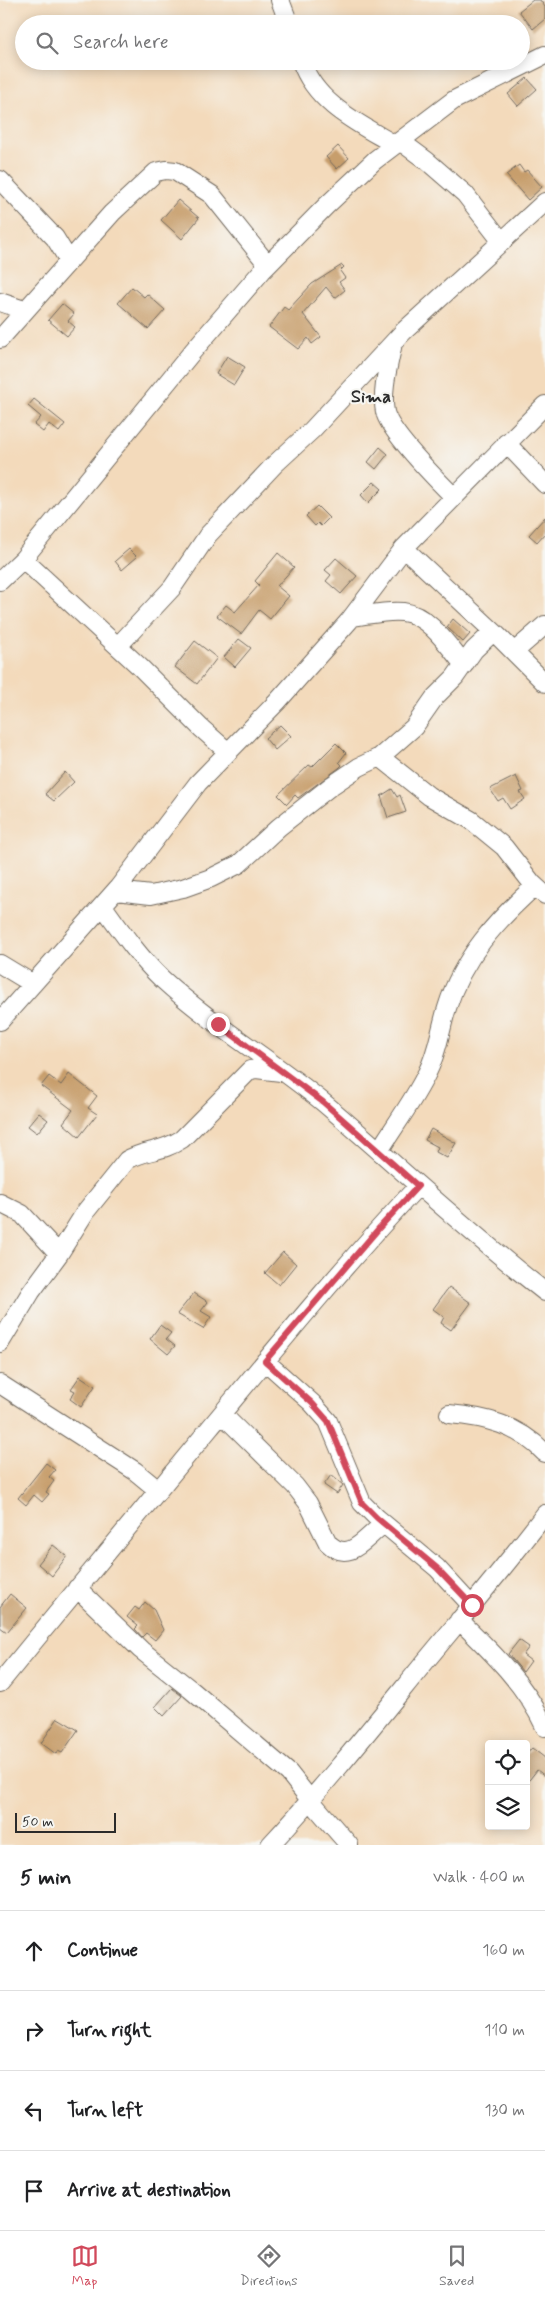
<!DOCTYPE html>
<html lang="en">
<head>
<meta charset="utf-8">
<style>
	:root { --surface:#fff; --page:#f6f6f6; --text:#202124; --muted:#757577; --line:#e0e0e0; --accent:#d1495b }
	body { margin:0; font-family:Mynerve,sans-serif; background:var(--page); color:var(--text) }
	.controls { position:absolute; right:15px; bottom:15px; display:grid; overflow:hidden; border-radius:5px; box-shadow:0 2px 12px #0003 }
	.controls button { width:45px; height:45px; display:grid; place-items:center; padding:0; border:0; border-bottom:1px solid var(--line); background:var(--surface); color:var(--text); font:25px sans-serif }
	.scale { position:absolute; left:15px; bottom:12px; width:101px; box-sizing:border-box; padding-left:5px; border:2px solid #2b2b2b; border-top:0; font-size:14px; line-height:18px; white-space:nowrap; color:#2b2b2b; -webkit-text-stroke:4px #f6f6f2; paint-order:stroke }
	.stop { position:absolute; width:15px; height:15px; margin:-11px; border:4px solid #d1495b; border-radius:50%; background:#fff }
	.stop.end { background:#d1495b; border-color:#fff; box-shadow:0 1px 5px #0008 }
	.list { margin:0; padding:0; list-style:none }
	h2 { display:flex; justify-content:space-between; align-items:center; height:65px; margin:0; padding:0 20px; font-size:21px }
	h2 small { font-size:16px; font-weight:400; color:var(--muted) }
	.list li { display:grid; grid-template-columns:32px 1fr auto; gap:15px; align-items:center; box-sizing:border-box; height:80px; padding:0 20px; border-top:1px solid var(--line) }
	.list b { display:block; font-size:19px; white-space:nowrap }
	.list em { font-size:16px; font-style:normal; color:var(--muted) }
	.icon { flex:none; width:28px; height:28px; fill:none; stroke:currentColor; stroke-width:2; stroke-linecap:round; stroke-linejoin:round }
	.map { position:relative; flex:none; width:545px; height:1845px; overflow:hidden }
	.search { position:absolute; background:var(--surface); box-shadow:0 2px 12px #0003; left:15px; right:15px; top:15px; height:55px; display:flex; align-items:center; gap:12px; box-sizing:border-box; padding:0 18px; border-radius:28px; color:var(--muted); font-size:19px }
	.sheet { height:385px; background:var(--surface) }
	nav { display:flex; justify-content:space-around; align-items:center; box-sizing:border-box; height:70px; border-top:1px solid var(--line); background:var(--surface); font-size:14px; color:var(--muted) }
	nav a { display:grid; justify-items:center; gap:2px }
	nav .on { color:var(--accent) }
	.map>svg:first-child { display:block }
</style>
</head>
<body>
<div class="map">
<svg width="545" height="1845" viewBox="0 0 545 1845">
	<rect width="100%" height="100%" fill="#f6f6f2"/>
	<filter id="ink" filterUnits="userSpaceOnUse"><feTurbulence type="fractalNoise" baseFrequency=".02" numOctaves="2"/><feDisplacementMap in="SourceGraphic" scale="10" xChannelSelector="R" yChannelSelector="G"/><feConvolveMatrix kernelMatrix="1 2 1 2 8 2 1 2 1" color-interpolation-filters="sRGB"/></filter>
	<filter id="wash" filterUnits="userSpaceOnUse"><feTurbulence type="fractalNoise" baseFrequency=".0096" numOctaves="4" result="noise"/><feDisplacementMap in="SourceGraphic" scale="20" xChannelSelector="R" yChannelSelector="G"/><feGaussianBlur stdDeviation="1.12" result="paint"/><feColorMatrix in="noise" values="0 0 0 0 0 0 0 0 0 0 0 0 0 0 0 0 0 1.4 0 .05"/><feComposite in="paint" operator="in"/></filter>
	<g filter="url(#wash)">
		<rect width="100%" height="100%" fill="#f3dabb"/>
		<g id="blocks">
			<path fill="#c79e6c" d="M533,0H540L545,7V19L533,29L519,11Z
				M527,78L537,89L518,106L508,94Z
				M338,146L349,158L337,169L326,157Z
				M519,165L524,172L527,170L542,187L528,200L506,175Z
				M178,200L199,218L182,239L161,220Z
				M342,265L344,267L340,271L345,278L339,282L345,290L335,298L326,287L303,314L321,337L312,344L308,338L298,349L269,327L284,307L288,310L312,284Z
				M132,287L144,297L147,294L165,310L148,329L118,303Z
				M62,304L74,314L68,321L75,327L67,336L48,320Z
				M227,356L245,367L234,385L216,374Z
				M34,399L65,424L59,432L49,424L43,432L34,425L41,417L28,406Z
				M380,447L388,454L376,469L368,462Z
				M374,482L382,489L368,503L361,495Z
				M317,506L329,518L321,526L318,523L315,526L306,516Z
				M545,517V533L537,542L529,535Z
				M129,549L137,557L122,570L115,561Z
				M278,553L294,567L277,586L289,596L270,619L259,610L241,634L217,616L226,605L235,612L259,585L255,581Z
				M336,558L357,576L341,594L326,581L331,575L325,570Z
				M453,619L470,634L463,642L447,627Z
				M239,639L251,648L235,667L224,657Z
				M195,641L217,658L197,684L175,667Z
				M280,725L291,736L275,750L265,738Z
				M336,743L346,753L339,762L342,765L339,768L298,798L295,795L287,804L278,795L309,765L312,767Z
				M65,772L74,782L54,801L45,794Z
				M516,776L523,791L520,792L525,799L510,809L503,798L498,801L490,789Z
				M392,789L397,797L400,795L406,812L388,818L381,796Z
				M69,1074L97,1096L88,1108L97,1114L79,1137L63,1123L73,1110L41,1086L49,1076L61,1085Z
				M39,1113L48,1120L37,1133L28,1126Z
				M431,1129L456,1143L447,1158L436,1152L438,1147L425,1140Z
				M283,1252L296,1264L279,1285L265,1273Z
				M449,1287L471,1303L451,1330L441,1323L444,1317L433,1309Z
				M194,1293L208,1302L201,1311L211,1317L203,1329L177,1314Z
				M160,1325L171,1333L166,1339L175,1346L168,1354L150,1339Z
				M80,1376L95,1386L81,1407L70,1399L75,1391L71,1389Z
				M46,1463L55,1470L49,1477L54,1481L46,1492L49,1494L42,1502L34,1495L26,1505L18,1498Z
				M331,1475L343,1485L337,1494L324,1485Z
				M53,1545L67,1556L52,1576L38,1564Z
				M10,1594L27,1608L7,1632L0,1627V1607Z
				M145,1602L154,1610L163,1630L155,1640L146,1633L142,1637L135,1629L138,1626L127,1617L135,1607L139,1610Z
				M519,1640L529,1647L523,1655L531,1661L523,1672L508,1654Z
				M172,1688L182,1696L164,1716L155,1707Z
				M58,1718L78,1730L62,1753L58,1751L56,1754L41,1743Z
				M532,1748L545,1758V1776L537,1770L526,1784V1755Z"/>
		</g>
	</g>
	<g filter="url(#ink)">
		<use href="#blocks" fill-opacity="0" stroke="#71685d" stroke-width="1"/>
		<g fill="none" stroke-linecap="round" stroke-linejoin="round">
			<defs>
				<path id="minor" d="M280,0L289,24
					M301,61C316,104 358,123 395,145
					M400,141L427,161L465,194L502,242
					M0,180L55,238L69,261
					M0,302L24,310
					M0,339L112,213L156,172L166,170L175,171L212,195L268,265
					M393,343C389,364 381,390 385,412C390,433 437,480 453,496
					M506,443L545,484
					M404,548L496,634L545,683
					M23,559L140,667L201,728L228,752
					M0,581L23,559L193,351L262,271L326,206L375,160L454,100L545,55
					M352,617C369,615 387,610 403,612C429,615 449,647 464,665
					M118,646L172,588L208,535L275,464L312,430L404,331L545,202
					M514,652L545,625
					M380,757L429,796L471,820L504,847L532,883L545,895
					M116,891L151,895L183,888L211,878L239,864L279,827L331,786L359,767L380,757L414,727L435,697L455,677L474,650L493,632
					M103,906C121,931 139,957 162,979C212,1025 272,1060 324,1103C398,1166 468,1232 545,1292
					M0,964L33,984
					M0,1021L118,888L198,783L277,702L349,621L404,548L545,405
					M379,1151C395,1125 414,1100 427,1073C438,1052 440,1030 447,1008C462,958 497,920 535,886
					M0,1203L22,1214L59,1254
					M0,1343L31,1292L59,1254L86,1211L127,1160C146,1149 161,1153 182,1139L250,1070L256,1069L281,1072
					M265,1361L312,1403L328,1421L362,1503L377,1518L437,1568L471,1605
					M0,1384L135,1471L158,1490
					M222,1414L295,1486L308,1503L328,1543C350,1565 366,1536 384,1524
					M449,1414C486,1417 518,1425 545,1453
					M77,1588L141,1650L190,1689L289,1773L311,1801L349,1845
					M459,1620C492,1652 526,1685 545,1727
					M0,1683C69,1598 139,1514 209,1429C277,1347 345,1264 418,1186
					M270,1845C323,1788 371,1728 420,1668C462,1617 505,1567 545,1514"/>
			</defs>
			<use href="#minor" stroke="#71685d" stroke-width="20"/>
			<use href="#minor" stroke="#fff" stroke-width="18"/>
		</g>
	</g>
	<g fill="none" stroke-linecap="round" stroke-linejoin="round" filter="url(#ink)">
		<path stroke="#d1495b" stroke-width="6" d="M218,1024L323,1102L418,1186L380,1227L265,1361L312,1403L328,1421L362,1503L377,1518L437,1568L472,1605"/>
	</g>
	<g text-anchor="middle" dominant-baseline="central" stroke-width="4" stroke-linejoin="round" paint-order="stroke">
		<g font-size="18" font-weight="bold" fill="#2b2b2b" stroke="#f6f6f2">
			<text x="371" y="397">Sima</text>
		</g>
	</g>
</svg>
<div class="controls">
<button><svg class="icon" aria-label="locate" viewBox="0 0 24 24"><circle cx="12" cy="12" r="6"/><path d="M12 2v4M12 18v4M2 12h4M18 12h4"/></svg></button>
<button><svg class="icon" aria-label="layers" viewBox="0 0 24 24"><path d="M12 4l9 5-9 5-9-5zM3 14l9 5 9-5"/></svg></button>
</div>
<div class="scale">50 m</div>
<div class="stop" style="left:472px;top:1605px"></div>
<div class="stop end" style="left:218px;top:1024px"></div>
<div class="search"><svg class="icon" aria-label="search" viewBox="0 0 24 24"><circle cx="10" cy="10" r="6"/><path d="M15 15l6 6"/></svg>Search here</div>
</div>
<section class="sheet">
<h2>5 min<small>Walk · 400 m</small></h2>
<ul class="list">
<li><svg class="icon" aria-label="ahead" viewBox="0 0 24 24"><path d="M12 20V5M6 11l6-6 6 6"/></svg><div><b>Continue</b></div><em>160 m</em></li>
<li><svg class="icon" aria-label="right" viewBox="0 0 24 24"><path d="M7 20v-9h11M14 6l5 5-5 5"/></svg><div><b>Turn right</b></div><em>110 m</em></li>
<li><svg class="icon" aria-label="left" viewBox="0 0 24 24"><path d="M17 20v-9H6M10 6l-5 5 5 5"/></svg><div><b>Turn left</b></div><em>130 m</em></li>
<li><svg class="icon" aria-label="arrive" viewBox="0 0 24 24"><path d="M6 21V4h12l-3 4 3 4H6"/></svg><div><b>Arrive at destination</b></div></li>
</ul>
</section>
<nav>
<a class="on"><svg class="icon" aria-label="map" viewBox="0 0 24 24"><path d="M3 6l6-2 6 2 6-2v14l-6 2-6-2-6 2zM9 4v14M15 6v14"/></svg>Map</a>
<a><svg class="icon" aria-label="directions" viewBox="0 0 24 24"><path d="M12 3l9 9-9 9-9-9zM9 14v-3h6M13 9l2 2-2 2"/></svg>Directions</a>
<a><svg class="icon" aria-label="saved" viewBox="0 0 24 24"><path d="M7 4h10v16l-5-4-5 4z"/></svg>Saved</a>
</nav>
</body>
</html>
